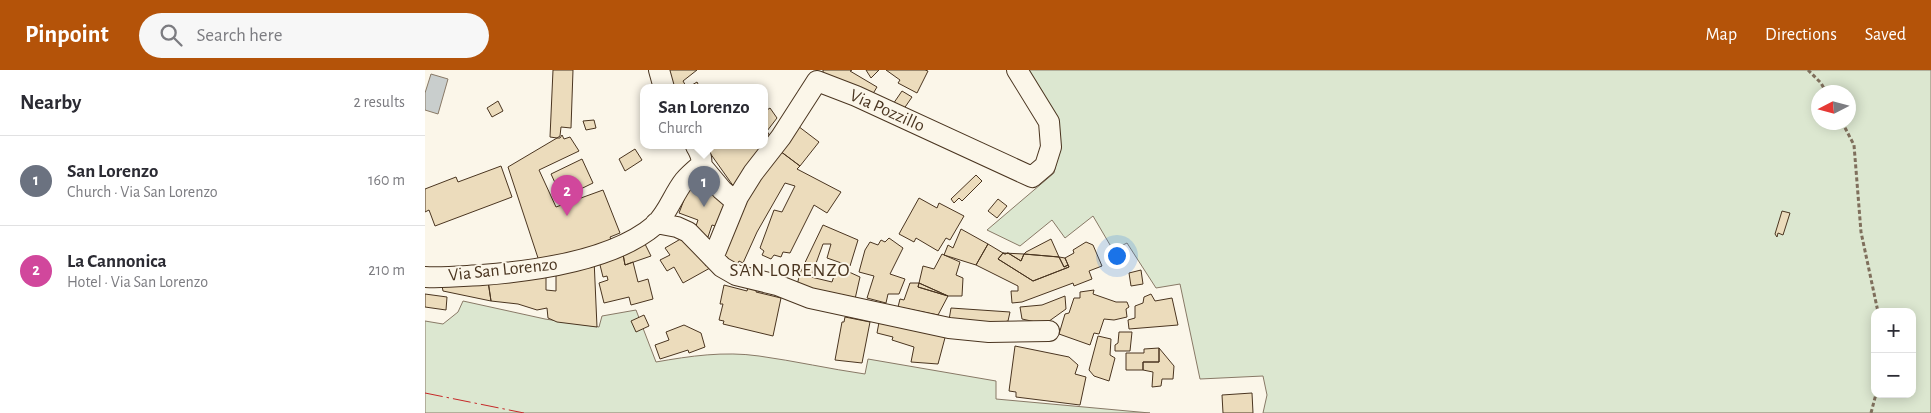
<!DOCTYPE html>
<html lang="en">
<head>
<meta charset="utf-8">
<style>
	:root { --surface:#fff; --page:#f7f7f7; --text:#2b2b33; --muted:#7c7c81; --line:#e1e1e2; --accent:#b45309 }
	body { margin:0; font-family:"Alegreya Sans",sans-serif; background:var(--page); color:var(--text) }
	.controls { position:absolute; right:15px; bottom:15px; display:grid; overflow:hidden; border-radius:10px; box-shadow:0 2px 12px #0003 }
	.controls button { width:45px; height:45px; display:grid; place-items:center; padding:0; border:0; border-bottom:1px solid var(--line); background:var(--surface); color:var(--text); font:25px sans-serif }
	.compass { position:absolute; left:1386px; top:15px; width:45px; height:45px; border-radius:50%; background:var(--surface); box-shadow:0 2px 12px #0003; rotate:264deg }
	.you { position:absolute; left:691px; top:185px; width:18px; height:18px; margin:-12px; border:4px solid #fff; border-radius:50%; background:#1a73e8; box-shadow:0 0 0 8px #1a73e833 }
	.badge { display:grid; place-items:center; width:32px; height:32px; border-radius:50%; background:var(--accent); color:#fff; font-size:16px; font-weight:700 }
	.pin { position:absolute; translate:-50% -41px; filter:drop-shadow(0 1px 2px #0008) }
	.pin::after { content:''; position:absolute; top:26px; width:18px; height:15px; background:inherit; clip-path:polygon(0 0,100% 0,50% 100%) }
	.popup { position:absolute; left:215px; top:14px; width:128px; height:65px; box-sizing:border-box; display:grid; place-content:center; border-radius:10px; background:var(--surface); filter:drop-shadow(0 1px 4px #0005); font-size:16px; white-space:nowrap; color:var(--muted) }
	.popup b { font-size:19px; color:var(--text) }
	.popup::after { content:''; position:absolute; left:50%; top:100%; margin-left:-10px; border:10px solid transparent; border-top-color:var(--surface) }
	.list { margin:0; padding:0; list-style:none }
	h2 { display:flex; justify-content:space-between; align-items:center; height:65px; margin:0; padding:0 20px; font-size:21px }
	h2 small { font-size:16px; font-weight:400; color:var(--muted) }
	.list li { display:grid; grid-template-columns:32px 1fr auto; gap:15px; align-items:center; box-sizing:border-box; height:90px; padding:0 20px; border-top:1px solid var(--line) }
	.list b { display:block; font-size:19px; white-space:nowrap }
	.list p { margin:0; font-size:16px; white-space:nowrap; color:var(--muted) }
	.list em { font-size:16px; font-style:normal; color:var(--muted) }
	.icon { flex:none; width:28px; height:28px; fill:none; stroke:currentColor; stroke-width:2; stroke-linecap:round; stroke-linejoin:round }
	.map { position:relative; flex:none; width:1506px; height:343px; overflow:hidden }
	header { display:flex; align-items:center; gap:30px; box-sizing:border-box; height:70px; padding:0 25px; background:var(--accent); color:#fff }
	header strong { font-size:24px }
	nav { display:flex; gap:28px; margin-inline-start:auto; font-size:18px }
	.search { width:350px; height:45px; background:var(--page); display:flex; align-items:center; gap:12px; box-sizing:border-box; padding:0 18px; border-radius:28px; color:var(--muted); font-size:19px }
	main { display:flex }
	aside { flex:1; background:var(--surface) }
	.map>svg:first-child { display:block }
</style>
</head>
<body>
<header>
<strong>Pinpoint</strong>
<div class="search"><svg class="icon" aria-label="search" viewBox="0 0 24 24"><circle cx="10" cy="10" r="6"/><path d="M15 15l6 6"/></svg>Search here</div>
<nav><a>Map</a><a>Directions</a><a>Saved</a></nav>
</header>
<main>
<aside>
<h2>Nearby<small>2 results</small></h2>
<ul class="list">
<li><span class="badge" style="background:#6b7280">1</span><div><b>San Lorenzo</b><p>Church · Via San Lorenzo</p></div><em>160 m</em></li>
<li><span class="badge" style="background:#d1479c">2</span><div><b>La Cannonica</b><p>Hotel · Via San Lorenzo</p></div><em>210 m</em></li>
</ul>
</aside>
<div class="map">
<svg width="1506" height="343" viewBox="0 0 1506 343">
	<rect width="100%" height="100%" fill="#fbf6e9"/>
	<path fill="#dce7d0" stroke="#887966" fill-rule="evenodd" d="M602,0H1506V343H838L842,325L838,306L775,309L755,214L731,218L702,173L688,180L668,146L640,168L627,150L595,176L562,160L629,103L635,76L617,21ZM1394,22H1424V52H1394ZM1450,242H1487V324H1450Z
		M38,231L120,249L174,257L177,246L211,240L231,292C265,286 299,281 334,286C370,291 405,299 440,304L443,289L571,311V329L725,343H0V251L18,254L33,242Z"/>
	<path fill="#c9cecd" stroke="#887966" d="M6,4L23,9L13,44L0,40V23Z"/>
	<path fill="#ecdcbc" stroke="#4a3520" d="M128,0H148L146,58L136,57L135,66L132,68L125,67Z
		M240,0H272L258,11L262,18L272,12L275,18H242Z
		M398,0H427L425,1L452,17L446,27L398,3Z
		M441,0H454L446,8Z
		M461,0H500L503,1L492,23L473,13L475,10Z
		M477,21L487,27L476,43L466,37Z
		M73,31L78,41L67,47L62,38Z
		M345,38L352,48L342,61L348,72L309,117L280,76H339V42Z
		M169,50L171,58L161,60L158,51Z
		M369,53L394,72L375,96L351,78Z
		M137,65L139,69L145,67L154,81L114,100L131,137L178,120L195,163L185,167L187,172L115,194L83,97L132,68H135Z
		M351,78L375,96L372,99L416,122L402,143L389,135L365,183L358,182L356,187L349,185L346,189L337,185L339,181L335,178L349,140L357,142L370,116L360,113L332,162L318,193L314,191L311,196L297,188L335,99Z
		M210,79L217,90L200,101L194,89Z
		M157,89L168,113L137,128L126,104Z
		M76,96L87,127L10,156L4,140L0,142V119L31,107L33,112Z
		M551,105L557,111L537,131L534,128L529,133L526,129Z
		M275,108L286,112L282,123L305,131L294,157L287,155L283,167L269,162L273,150L254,143L265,114L272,116Z
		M494,128L512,138L514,133L539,146L525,170L521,168L513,181L491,168L489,172L474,164Z
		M573,129L582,136L572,148L563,141Z
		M1357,141L1365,143L1358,165L1353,163L1352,167L1350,164Z
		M398,155L433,170L425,196L402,188L406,174H398L386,207L407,212L410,203L422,205L424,202L435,207L430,229L372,215L375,203Z
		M536,159L563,174L551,195L519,185L523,175L528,178Z
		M259,167L268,182L274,179L285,198L258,213L249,197L242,201L235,190L245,185L240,178Z
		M464,168L478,178L465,204L480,209L474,224H463L461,233L442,228L449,206L434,202L440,180L445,172L453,175L456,170L460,172Z
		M626,169L634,187L599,184L601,182Z
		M661,172L668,175L677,196L664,201L667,209L649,216L648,213L597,232L587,233L586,221H593V216L551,195L563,174L578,183L573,189L608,211L644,197L640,188L649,183L648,180Z
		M220,174L226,186L200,195L198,184Z
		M578,183L580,184L583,183L596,191L599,184L634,187L639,197L643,195L644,197L608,211L573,189Z
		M578,183L599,184L596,191L583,183L580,184Z
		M198,184L200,195L208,192L213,212L223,209L228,229L206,235L204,227L179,233L174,213L183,210L182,206L178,207L174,191Z
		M517,184L535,192L531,205L538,208L537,226H523L494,213L498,196L509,199Z
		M634,187L640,188L643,195L639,197Z
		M169,189L172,257L132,252L123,248L122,238L112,240L93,234L66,231L63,211L121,200V220L131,221V199Z
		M716,200L718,214L706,216L704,203Z
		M63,211L66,231L18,221L17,216Z
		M324,213L333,215L331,222L356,228L348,266L298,254L299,251L294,250L298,234H295L299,215L322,221Z
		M485,213H494L493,217L523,226L513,245L473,237L475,229L479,230Z
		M494,213L523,226L493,217Z
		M669,220L668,224L691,232H702L704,237L701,239L702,247L689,250L679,249L674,264L669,263L665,275L634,264L640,244L644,243L649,228H655V222Z
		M0,224L22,227L21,240L0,237Z
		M726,224L730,231L747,228L753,255L704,259L703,250L710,248V236L718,233L719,227Z
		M640,226L641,239L620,254L597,249L595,237L617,235Z
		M526,238L585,242L583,251L561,256L524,250Z
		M219,245L224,256L211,262L206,251Z
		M420,247L445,252L437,293L410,290L417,252H419Z
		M455,247L521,264L513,294L486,292L489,277L467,270L468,267L452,263Z
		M259,255L276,263L280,277L264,283L263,280L235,289L230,275L244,270L241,262Z
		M694,262H707L705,281H690V275L693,273Z
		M673,266L686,269L685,285L690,288L684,311L669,306L664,300Z
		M590,276L644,287L653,295L650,304L661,307L655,335L591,327V322L584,321Z
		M734,278L749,296L748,309H737L736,316L727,317L728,302L718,300V292H734Z
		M734,278V292H718V300H701V283H719V279Z
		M827,323L828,343H798L797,325Z"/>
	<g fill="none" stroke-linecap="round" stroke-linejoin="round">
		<defs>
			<path id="minor" d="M234,0L239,18
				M271,76C274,81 278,88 276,95
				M276,95L297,120L311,132
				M231,153L252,157L263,162L297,197L311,205L352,215L385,228L524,258L564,262L624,261
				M288,188L313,127L328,103L356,67L392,11L431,26L607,107L620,96L626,77L624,52L592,0
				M0,207C19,208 38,206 57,205C109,201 189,190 230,155C243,143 248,125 259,111C264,105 270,100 276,95"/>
		</defs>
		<use href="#minor" stroke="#4a3520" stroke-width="22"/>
		<path stroke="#7f6f5c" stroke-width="3" stroke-dasharray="4 2.5" stroke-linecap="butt" d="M1383,0L1396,13L1401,22
			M1417,52L1429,75L1436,162L1453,242
			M1446,343L1451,324"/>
		<use href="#minor" stroke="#fbf6e9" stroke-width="20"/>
		<path stroke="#c62828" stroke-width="1" stroke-dasharray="18 4 2.5 4" stroke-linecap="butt" d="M0,323L99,343"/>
	</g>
	<g text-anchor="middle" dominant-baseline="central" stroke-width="4" stroke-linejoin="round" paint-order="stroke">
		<g font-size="18" fill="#4a3520" stroke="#fbf6e9">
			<text transform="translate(462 41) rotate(24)">Via Pozzillo</text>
			<text transform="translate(78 200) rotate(-6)">Via San Lorenzo</text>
		</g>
		<g font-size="19" letter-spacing="1" fill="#4a3520" stroke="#fbf6e9">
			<text x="365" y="200">SAN LORENZO</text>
		</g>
	</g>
</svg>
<div class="controls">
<button>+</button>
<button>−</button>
</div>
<svg class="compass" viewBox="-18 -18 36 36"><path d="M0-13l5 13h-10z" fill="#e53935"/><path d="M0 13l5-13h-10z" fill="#7c7c81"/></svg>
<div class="you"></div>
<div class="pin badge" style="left:279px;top:137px;background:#6b7280">1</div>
<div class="popup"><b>San Lorenzo</b>Church</div>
<div class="pin badge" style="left:142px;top:146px;background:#d1479c">2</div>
</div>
</main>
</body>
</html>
